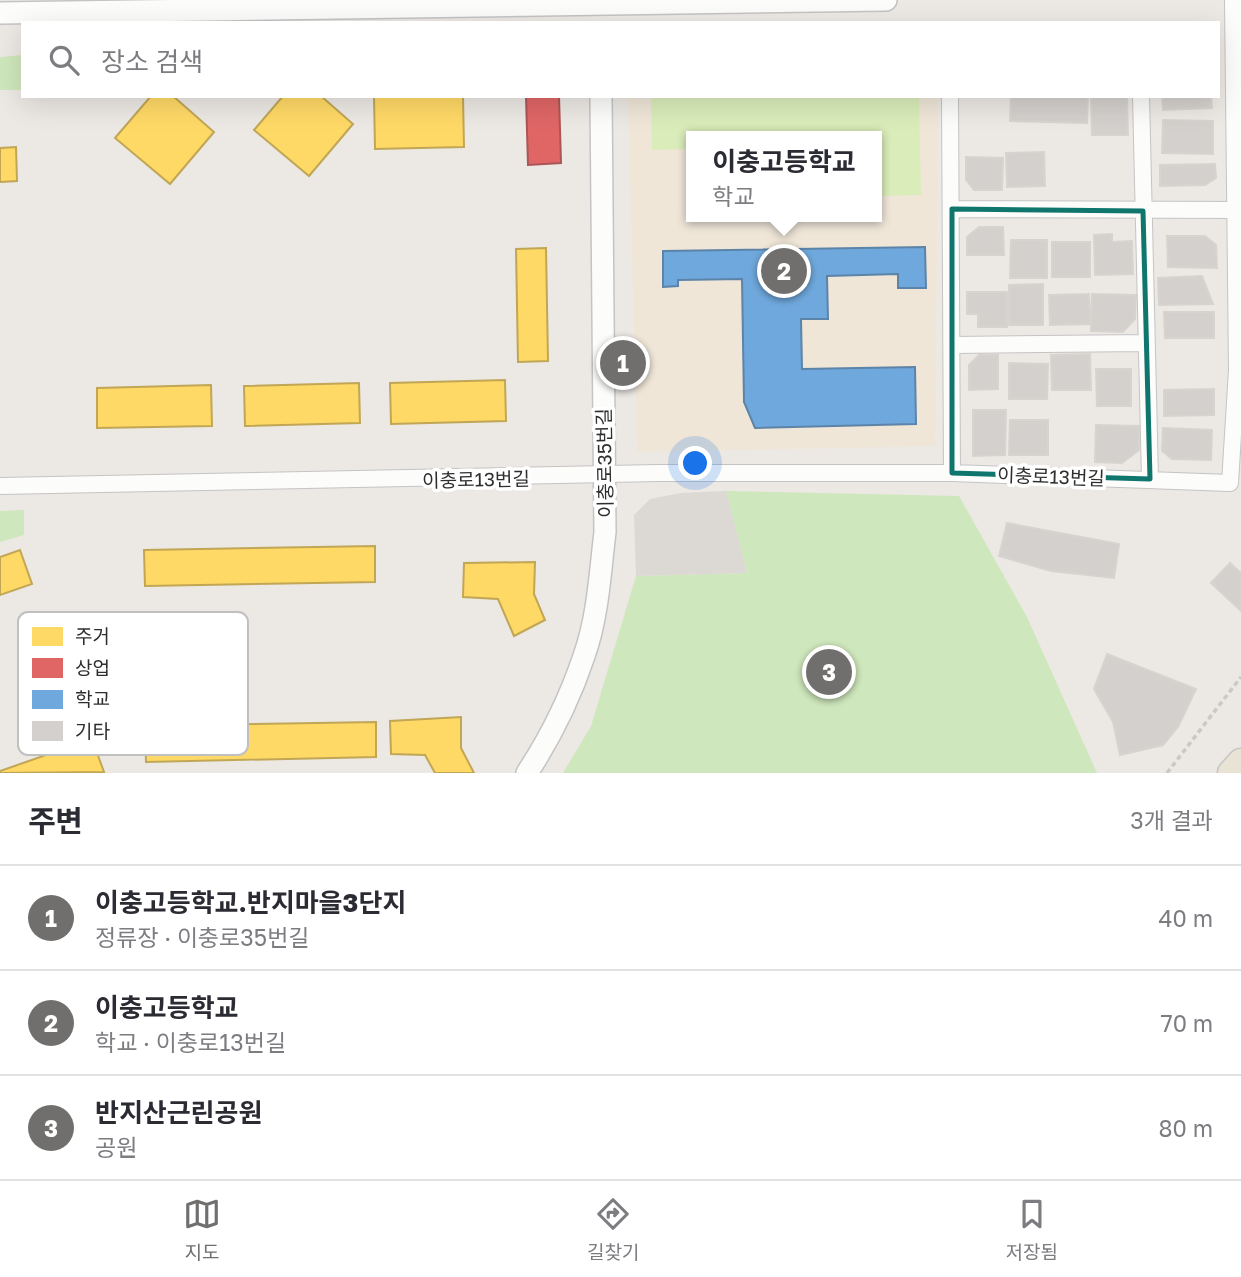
<!DOCTYPE html>
<html lang="ko">
<head>
<meta charset="utf-8">
<style>
	:root { --surface:#fff; --page:#f2f2f3; --text:#2b2b33; --muted:#7c7c81; --line:#e1e1e2; --accent:#706f6e }
	body { margin:0; font-family:"Golos Text","Noto Sans KR",sans-serif; background:var(--page); color:var(--text) }
	.you { position:absolute; left:696px; top:464px; width:24px; height:24px; margin:-18px; border:5px solid #fff; border-radius:50%; background:#1a73e8; box-shadow:0 0 0 10px #1a73e833 }
	.badge { display:grid; place-items:center; width:46px; height:46px; border-radius:50%; background:var(--accent); color:#fff; font-size:23px; font-weight:700 }
	.pin { position:absolute; translate:-50% -50%; border:4px solid #fff; box-shadow:0 2px 7px #0006 }
	.popup { position:absolute; left:686px; top:131px; width:196px; height:91px; box-sizing:border-box; display:grid; place-content:center; border-radius:0px; background:var(--surface); filter:drop-shadow(0 2px 5px #0005); font-size:23px; white-space:nowrap; color:var(--muted) }
	.popup b { font-size:26px; color:var(--text) }
	.popup::after { content:''; position:absolute; left:50%; top:100%; margin-left:-14px; border:14px solid transparent; border-top-color:var(--surface) }
	.list { margin:0; padding:0; list-style:none }
	h2 { display:flex; justify-content:space-between; align-items:center; height:91px; margin:0; padding:0 28px; font-size:30px }
	h2 small { font-size:23px; font-weight:400; color:var(--muted) }
	.list li { display:grid; grid-template-columns:46px 1fr auto; gap:21px; align-items:center; box-sizing:border-box; height:105px; padding:0 28px; border-top:2px solid var(--line) }
	.list b { display:block; font-size:26px; white-space:nowrap }
	.list p { margin:0; font-size:23px; white-space:nowrap; color:var(--muted) }
	.list em { font-size:23px; font-style:normal; color:var(--muted) }
	.icon { flex:none; width:38px; height:38px; fill:none; stroke:currentColor; stroke-width:2; stroke-linecap:round; stroke-linejoin:round }
	.map { position:relative; flex:none; width:1241px; height:773px; overflow:hidden }
	.search { position:absolute; background:var(--surface); box-shadow:0 7px 28px #0002; left:21px; right:21px; top:21px; height:77px; display:flex; align-items:center; gap:18px; box-sizing:border-box; padding:0 24px; border-radius:0px; color:var(--muted); font-size:26px }
	.sheet { height:406px; background:var(--surface) }
	nav { display:flex; justify-content:space-around; align-items:center; box-sizing:border-box; height:98px; border-top:2px solid var(--line); background:var(--surface); font-size:19px; color:var(--muted) }
	nav a { display:grid; justify-items:center; gap:4px }
	nav .on { color:var(--accent) }
	.map>svg:first-child { display:block }
</style>
</head>
<body>
<div class="map">
<svg width="1241" height="773" viewBox="0 0 1241 773">
	<rect width="100%" height="100%" fill="#ece8e4"/>
	<path fill="#efe6d8" fill-rule="evenodd" d="M628,96H938L935,446L637,452ZM691,136H877V217H691Z"/>
	<path fill="#cfe7bc" d="M23,55V90H0V57Z
		M726,491L959,496L1027,617L1097,773H563L591,726L636,576L747,573Z
		M24,510V535L0,542V511Z"/>
	<path fill="#daecba" d="M651,96H919L921,195L877,196V136H691V149L652,150Z"/>
	<path fill="#dcd8d4" d="M726,491L747,573L636,576L634,515L650,499L681,493Z"/>
	<path fill="#ffd966" stroke="#c0a655" stroke-width="2" d="M151,96H173L214,132L170,184L115,138Z
		M283,96H321L353,124L309,176L254,130Z
		M374,96H463L464,147L375,149Z
		M16,147L17,181L0,182V148Z
		M546,248L548,361L518,362L516,249Z
		M505,380L506,421L391,424L390,383Z
		M359,383L360,423L245,426L244,386Z
		M211,385L212,426L97,428V388Z
		M375,546V582L145,586L144,550Z
		M20,550L32,584L0,595V557Z
		M535,562L534,594L545,620L514,636L498,599L463,597L464,563Z
		M461,717V748L474,773H435L425,755L391,754L390,721Z
		M376,722V757L146,762L145,726Z
		M92,739L104,772L0,773V771Z"/>
	<path fill="#e06666" stroke="#ab5555" stroke-width="2" d="M526,96H559L561,163L528,165Z"/>
	<path fill="#6fa8dc" stroke="#5c83a8" stroke-width="2" d="M925,247L926,288H898V274L827,276L828,319H801L802,369L915,367L916,424L755,428L744,402L742,279L678,280V286L663,287V251Z"/>
	<path fill="#d3d0cd" stroke="#d7d4d0" stroke-width="2" d="M1011,96H1088L1087,123L1010,121Z
		M1091,96L1127,97L1128,135H1092Z
		M1162,96H1211L1212,108L1163,110Z
		M1163,120L1213,121V154L1162,153Z
		M1044,152L1045,186L1007,187L1006,153Z
		M966,157L1003,158L1002,190H974L966,180Z
		M1215,164L1216,178L1205,185L1160,186V165Z
		M979,227H1003L1004,255H967V237Z
		M1112,234V242L1132,241L1133,274L1095,275L1094,235Z
		M1167,236H1205L1216,245L1217,268L1168,267Z
		M1011,240H1047V278H1010Z
		M1052,242H1090V277H1052Z
		M1202,276L1213,304L1159,305L1158,278Z
		M1043,284V325H1009V285Z
		M967,292H1007V327H978V314H967Z
		M1089,294L1090,324L1050,325L1049,295Z
		M1092,294L1136,295L1135,319L1123,332L1091,331Z
		M1164,312H1214V338H1165Z
		M1090,354L1091,390H1052L1051,355Z
		M979,355H998V389L969,390V365Z
		M1009,363L1048,364L1047,399H1009Z
		M1096,369H1131V406H1097Z
		M1214,389V415L1164,416V390Z
		M973,410H1006L1005,455L973,456Z
		M1010,420H1048V455H1009Z
		M1096,425L1139,426V450L1122,463L1095,462Z
		M1163,428L1212,430L1211,460L1172,459L1162,451Z
		M1007,523L1119,544L1114,578L1051,571L999,556Z
		M1230,563L1241,573V611L1211,583Z
		M1107,654L1196,689L1178,727L1163,745L1120,755L1113,722L1094,689Z"/>
	<g fill="none" stroke-linecap="round" stroke-linejoin="round">
		<defs>
			<path id="minor" d="M950,96L952,473
				M1141,96L1150,479
				M952,209L1241,210
				M953,345L1146,343
				M0,486L658,473H952L1230,483L1237,370L1233,0"/>
			<path id="tertiary" d="M0,13L886,0
				M527,773C550,738 571,695 584,656C598,617 600,573 605,532L601,96"/>
			<path id="primary" d="M1231,773L1241,762"/>
		</defs>
		<use href="#minor" stroke="#c5c4c5" stroke-width="18"/>
		<use href="#tertiary" stroke="#c5c4c5" stroke-width="24"/>
		<use href="#primary" stroke="#c6c5c4" stroke-width="29"/>
		<path stroke="#c9c9c8" stroke-width="3.5" stroke-dasharray="5 3.5" stroke-linecap="butt" d="M1167,773L1241,677"/>
		<use href="#minor" stroke="#fcfcfb" stroke-width="16"/>
		<use href="#tertiary" stroke="#fcfcfb" stroke-width="21"/>
		<use href="#primary" stroke="#e9e3d5" stroke-width="26"/>
	</g>
	<path fill="none" stroke="#0f766e" stroke-width="5" stroke-linejoin="round" d="M952,209L1143,211L1150,479L952,473Z"/>
	<g text-anchor="middle" dominant-baseline="central" stroke-width="7" stroke-linejoin="round" paint-order="stroke">
		<g font-size="19" fill="#2e2e2e" stroke="#fff">
			<text transform="translate(604 463) rotate(-91)">이충로35번길</text>
			<text transform="translate(1051 476) rotate(2)">이충로13번길</text>
			<text transform="translate(476 479) rotate(-1)">이충로13번길</text>
		</g>
	</g>
	<rect x="18" y="612" width="230" height="143" rx="10" fill="#fff" stroke="#c0c0c0" stroke-width="2"/>
	<rect x="32" y="627" width="31" height="19" fill="#ffd966"/>
	<rect x="32" y="658" width="31" height="20" fill="#e06666"/>
	<rect x="32" y="690" width="31" height="19" fill="#6fa8dc"/>
	<rect x="32" y="721" width="31" height="20" fill="#d3d0cd"/>
	<g font-size="19" fill="#2e2e2e">
		<text x="75" y="643">주거</text>
		<text x="75" y="675">상업</text>
		<text x="75" y="706">학교</text>
		<text x="75" y="738">기타</text>
	</g>
</svg>
<div class="you"></div>
<div class="pin badge" style="left:623px;top:363px">1</div>
<div class="pin badge" style="left:784px;top:271px">2</div>
<div class="popup"><b>이충고등학교</b>학교</div>
<div class="pin badge" style="left:829px;top:672px">3</div>
<div class="search"><svg class="icon" aria-label="search" viewBox="0 0 24 24"><circle cx="10" cy="10" r="6"/><path d="M15 15l6 6"/></svg>장소 검색</div>
</div>
<section class="sheet">
<h2>주변<small>3개 결과</small></h2>
<ul class="list">
<li><span class="badge">1</span><div><b>이충고등학교.반지마을3단지</b><p>정류장 · 이충로35번길</p></div><em>40 m</em></li>
<li><span class="badge">2</span><div><b>이충고등학교</b><p>학교 · 이충로13번길</p></div><em>70 m</em></li>
<li><span class="badge">3</span><div><b>반지산근린공원</b><p>공원</p></div><em>80 m</em></li>
</ul>
</section>
<nav>
<a class="on"><svg class="icon" aria-label="map" viewBox="0 0 24 24"><path d="M3 6l6-2 6 2 6-2v14l-6 2-6-2-6 2zM9 4v14M15 6v14"/></svg>지도</a>
<a><svg class="icon" aria-label="directions" viewBox="0 0 24 24"><path d="M12 3l9 9-9 9-9-9zM9 14v-3h6M13 9l2 2-2 2"/></svg>길찾기</a>
<a><svg class="icon" aria-label="saved" viewBox="0 0 24 24"><path d="M7 4h10v16l-5-4-5 4z"/></svg>저장됨</a>
</nav>
</body>
</html>
